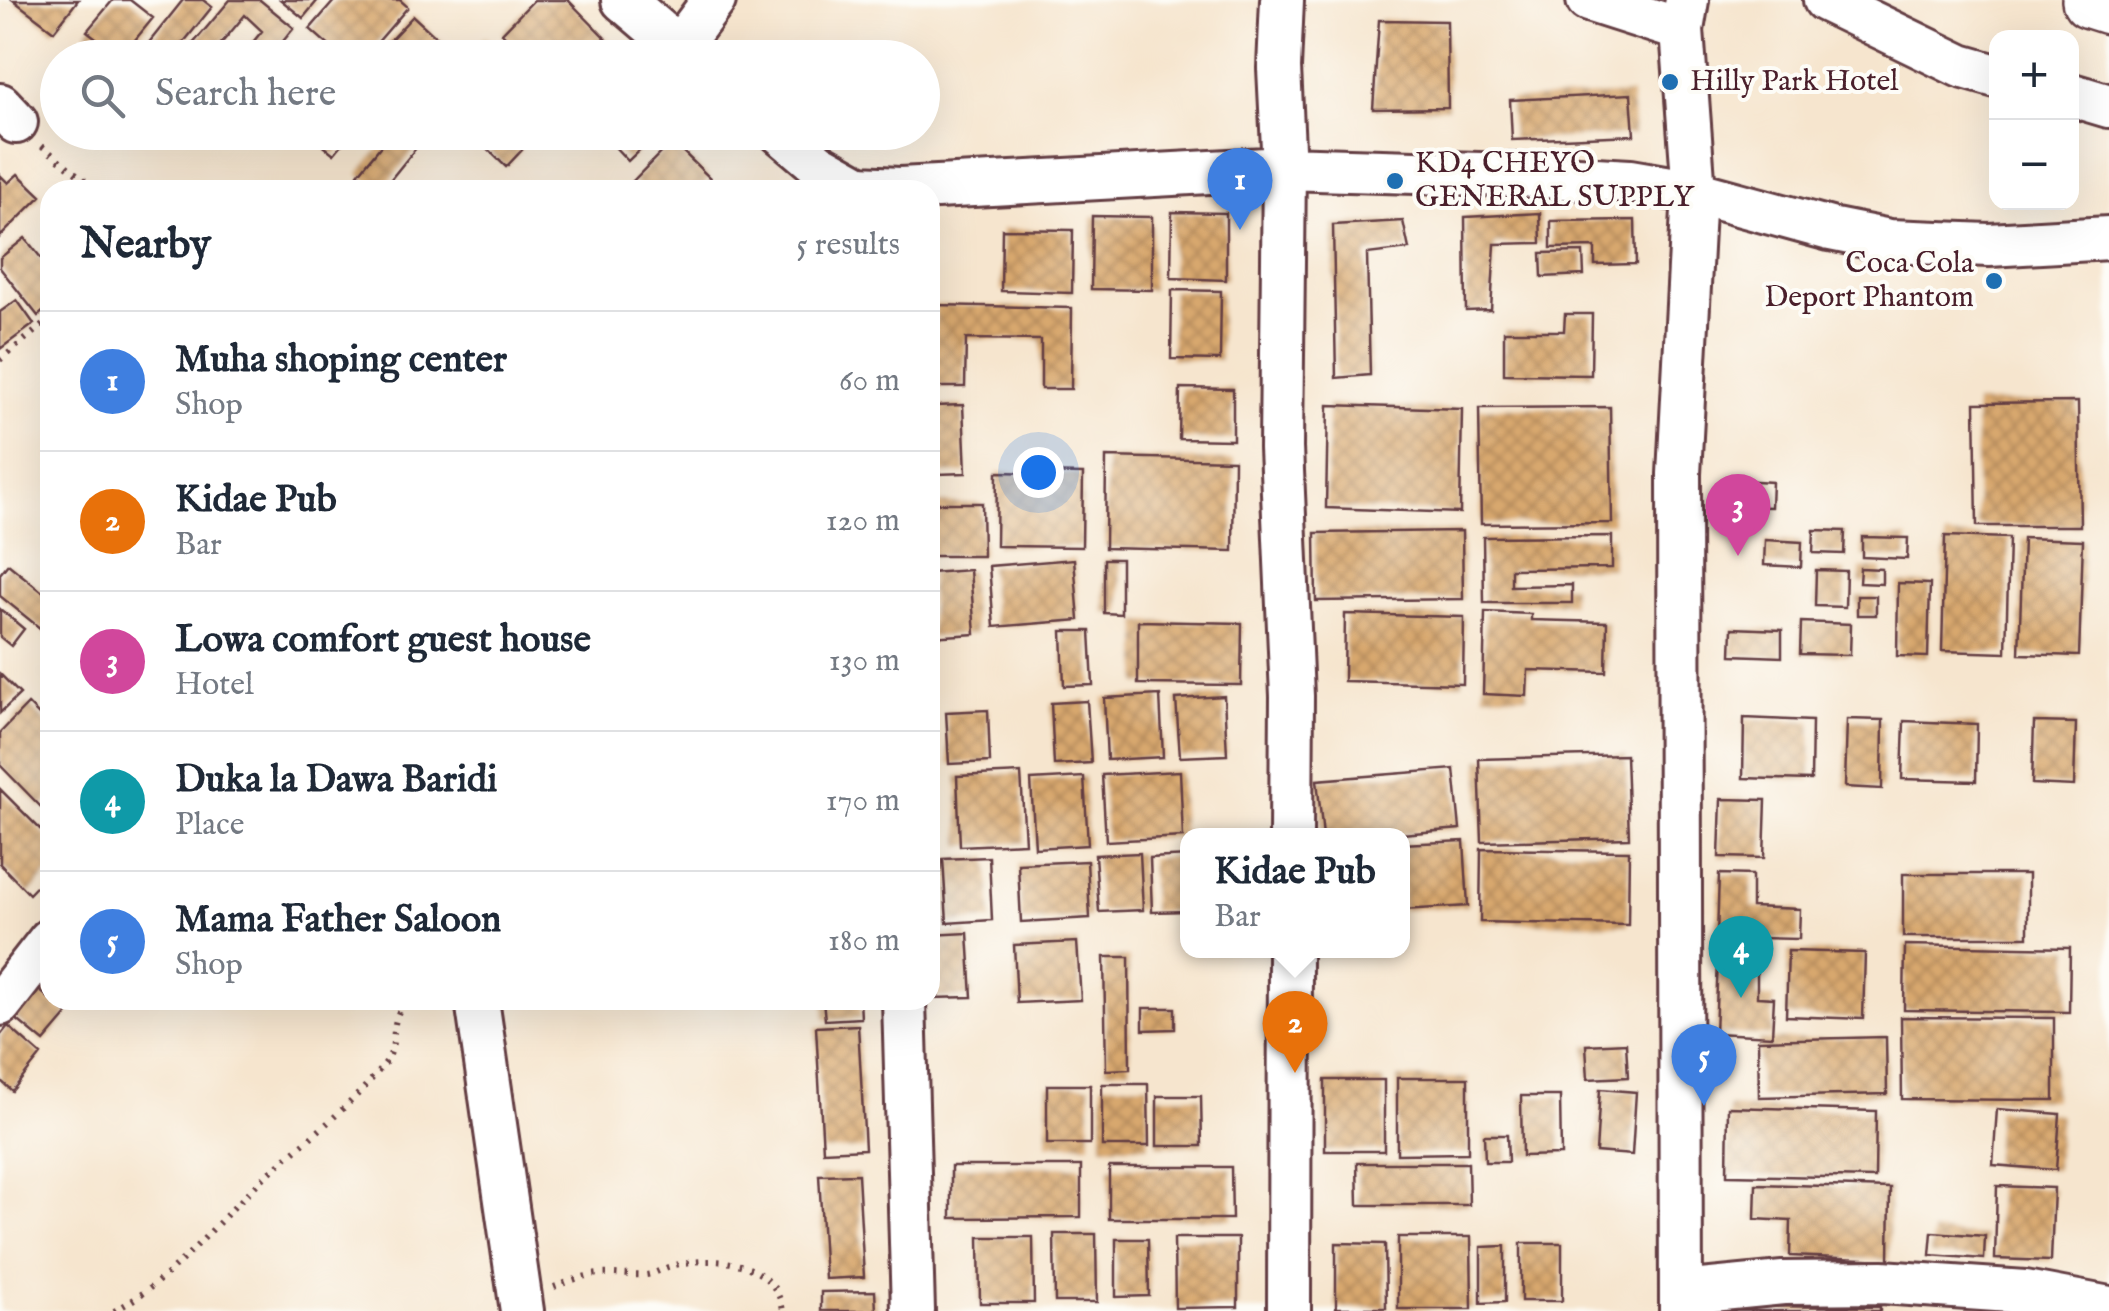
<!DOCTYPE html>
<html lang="en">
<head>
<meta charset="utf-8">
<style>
	:root { --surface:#fff; --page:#f6f6f7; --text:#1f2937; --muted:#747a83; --line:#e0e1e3; --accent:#2563eb }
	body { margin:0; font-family:"IM FELL English",serif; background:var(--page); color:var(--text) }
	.controls { position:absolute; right:30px; top:30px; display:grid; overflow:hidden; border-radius:20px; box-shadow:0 10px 40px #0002 }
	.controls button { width:90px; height:90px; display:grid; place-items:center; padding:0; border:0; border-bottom:2px solid var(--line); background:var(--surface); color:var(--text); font:50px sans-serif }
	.you { position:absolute; left:1038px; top:472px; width:35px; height:35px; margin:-25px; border:8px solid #fff; border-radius:50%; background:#1a73e8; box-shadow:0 0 0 15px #1a73e833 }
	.badge { display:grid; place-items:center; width:65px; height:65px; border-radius:50%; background:var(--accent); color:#fff; font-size:32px; font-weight:700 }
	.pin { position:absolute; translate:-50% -82px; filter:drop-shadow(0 2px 5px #0008) }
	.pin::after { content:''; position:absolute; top:52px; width:35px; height:30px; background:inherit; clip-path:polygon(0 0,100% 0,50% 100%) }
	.popup { position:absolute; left:1180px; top:828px; width:230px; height:130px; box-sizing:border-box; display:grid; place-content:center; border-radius:20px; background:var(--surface); filter:drop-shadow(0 2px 8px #0005); font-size:32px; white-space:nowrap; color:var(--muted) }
	.popup b { font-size:38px; color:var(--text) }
	.popup::after { content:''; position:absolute; left:50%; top:100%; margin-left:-20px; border:20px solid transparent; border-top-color:var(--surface) }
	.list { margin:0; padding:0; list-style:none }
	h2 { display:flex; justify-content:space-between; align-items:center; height:130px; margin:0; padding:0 40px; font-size:42px }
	h2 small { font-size:32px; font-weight:400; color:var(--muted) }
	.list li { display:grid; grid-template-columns:65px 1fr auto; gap:30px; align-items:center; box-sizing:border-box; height:140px; padding:0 40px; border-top:2px solid var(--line) }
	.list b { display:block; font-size:38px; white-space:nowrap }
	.list p { margin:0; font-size:32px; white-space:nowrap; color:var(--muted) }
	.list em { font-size:32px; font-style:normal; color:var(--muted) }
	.icon { flex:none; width:55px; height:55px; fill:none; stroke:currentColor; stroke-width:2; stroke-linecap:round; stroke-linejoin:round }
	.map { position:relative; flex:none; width:2109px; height:1311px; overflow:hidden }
	.search { position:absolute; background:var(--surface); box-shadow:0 10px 40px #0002; left:40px; top:40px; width:900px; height:110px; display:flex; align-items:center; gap:25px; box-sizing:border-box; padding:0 35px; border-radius:55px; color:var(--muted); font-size:38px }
	.panel { position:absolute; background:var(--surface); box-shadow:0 10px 40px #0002; left:40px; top:180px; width:900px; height:830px; border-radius:30px }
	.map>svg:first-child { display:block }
</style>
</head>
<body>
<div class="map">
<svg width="2109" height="1311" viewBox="0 0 2109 1311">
	<defs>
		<pattern id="building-cross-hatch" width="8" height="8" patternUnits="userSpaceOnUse" patternTransform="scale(2.5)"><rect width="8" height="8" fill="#d8a86e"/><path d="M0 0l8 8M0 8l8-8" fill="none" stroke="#b1885b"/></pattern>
	</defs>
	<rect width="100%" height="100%" fill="#fdfcf7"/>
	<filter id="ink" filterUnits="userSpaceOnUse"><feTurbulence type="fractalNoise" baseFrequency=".01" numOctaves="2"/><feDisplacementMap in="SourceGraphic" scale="20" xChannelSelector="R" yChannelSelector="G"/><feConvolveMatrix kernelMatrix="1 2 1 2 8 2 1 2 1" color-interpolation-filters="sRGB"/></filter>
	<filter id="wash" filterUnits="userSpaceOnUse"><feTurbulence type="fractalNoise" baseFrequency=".0048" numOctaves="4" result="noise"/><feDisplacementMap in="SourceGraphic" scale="40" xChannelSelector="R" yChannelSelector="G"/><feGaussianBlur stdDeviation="2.25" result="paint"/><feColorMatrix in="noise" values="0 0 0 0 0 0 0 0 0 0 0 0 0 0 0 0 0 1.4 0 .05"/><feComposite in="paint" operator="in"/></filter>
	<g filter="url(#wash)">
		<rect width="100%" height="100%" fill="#f6e5ce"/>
		<g id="blocks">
			<path fill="url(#building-cross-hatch)" d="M13,0H78L54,31Z
				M113,0H130L153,18L121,57L87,31Z
				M183,0H203L212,7L171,58H143L139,55Z
				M230,0H260L294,28L269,58H240L262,31L245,15L209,58H181Z
				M281,0H318L303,18Z
				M335,0H400L408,7L364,58H343L310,29Z
				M534,0H568L613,46L602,58H526L502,33Z
				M413,16L450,50L443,58H381L377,54Z
				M1379,20L1447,21L1448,108L1373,109Z
				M485,37L506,58H465Z
				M1631,94L1634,135L1512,140L1510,100Z
				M314,132H352L334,154L311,136Z
				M392,132H429L382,190H379L358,174Z
				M470,132H504L522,150L506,167Z
				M601,132H658L628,161Z
				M672,141L710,178L698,190H642L633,181Z
				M18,174L41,196L0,237V175L8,183Z
				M1172,212L1226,213V280L1171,278Z
				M1540,213L1541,243L1495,244L1491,310L1466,311L1465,217Z
				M1092,216L1152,217V290L1091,289Z
				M1635,220L1636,264L1595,265V247L1551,248V221Z
				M1403,221L1409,249L1367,254L1370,375L1336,378L1333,225Z
				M1002,229L1073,230L1072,293L1001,291Z
				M25,238L50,269V306L38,316L0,268V258Z
				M1583,252L1584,275L1542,277L1541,253Z
				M1172,290L1221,291L1220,360L1171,359Z
				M17,300L34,324L0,349V312Z
				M935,305L1072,308L1071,389H1041V340L966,339L965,387H934Z
				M1565,314H1592L1591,375L1504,374V331H1564Z
				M1180,388L1233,389V440L1179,439Z
				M2078,402L2080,526H1977L1975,403Z
				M963,405L966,473L937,474L934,406Z
				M1328,405L1462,409L1460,513L1326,508Z
				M1610,407L1612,523L1481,524L1479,408Z
				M1106,457L1234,460L1233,551L1105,548Z
				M997,472L1083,474L1082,547L996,546Z
				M1739,480L1772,482L1771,507L1738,506Z
				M930,503H982L983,556H930Z
				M1814,530L1845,531L1844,554L1813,553Z
				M1462,531L1463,599L1316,601L1315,533Z
				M1612,536V568L1511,569V586L1572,585V603H1484L1483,537Z
				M1945,536L2009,538L2006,653L1942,651Z
				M1862,537L1908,538L1907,559L1862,557Z
				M2023,538L2083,540L2079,656L2019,654Z
				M1765,540L1802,542L1801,567L1764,565Z
				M1074,559L1079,620L994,627L989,566Z
				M1104,559H1121V614L1104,613Z
				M8,564L50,598V629L46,633L0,596V574Z
				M1860,568L1882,569V584L1859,583Z
				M970,570L975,634L930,637V573Z
				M1816,570L1846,571L1845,607L1815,606Z
				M1898,583L1930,584L1928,657L1897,656Z
				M1857,596H1876V615H1857Z
				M0,609L24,629L11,646L0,637Z
				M1485,612L1531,614V620L1607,622L1606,672L1528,670L1527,696L1483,694Z
				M1345,614L1464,617L1463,684L1344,681Z
				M1138,621L1242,623L1241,685L1138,684Z
				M1801,622L1851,624L1850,655L1800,654Z
				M1732,628L1782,630V657L1731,655Z
				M1062,631H1090L1093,685L1064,686Z
				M0,674L20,694L0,713Z
				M1160,695L1163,757L1107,760L1104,698Z
				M1224,696L1227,755L1180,757L1176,699Z
				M1087,701L1091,763L1054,765L1051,703Z
				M28,704L50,726V799L42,808L0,765V733Z
				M988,710L990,762L949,764L946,712Z
				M1744,718L1812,721L1811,780L1743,778Z
				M1847,719L1883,720L1882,789L1845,787Z
				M1904,721L1977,724L1976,781L1902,779Z
				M2034,722L2076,723L2074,786L2032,784Z
				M1626,755L1629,838L1482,842L1479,759Z
				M1454,769L1460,829L1378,836H1323L1317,780Z
				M1180,771L1183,837L1106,841L1102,775Z
				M1021,773L1025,843L960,846L957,776Z
				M1084,777L1088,845L1035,848L1031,780Z
				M0,789L50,839V872L29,894L0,864Z
				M1721,799L1766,800L1764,858L1719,857Z
				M1464,841L1468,906L1402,910V844Z
				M1481,849L1629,851L1628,925L1480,922Z
				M1140,853L1143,910L1099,912L1095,855Z
				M1188,856V911L1152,912L1150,858Z
				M989,857L992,920L947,923L943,859Z
				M1087,861L1090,918L1021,922L1018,864Z
				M1719,874L1752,875V907L1800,909L1799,939L1717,937Z
				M1903,874H2028V937H1903Z
				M968,933L972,997L931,998L930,935Z
				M1077,942L1081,1000L1017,1003L1014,945Z
				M1905,945L2070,948L2069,1012L1904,1010Z
				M1788,951L1865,953L1863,1019L1786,1016Z
				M1104,957H1129L1130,1069L1106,1070Z
				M1718,960H1737V972L1757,973V997L1774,998L1772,1036L1715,1033Z
				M39,990L68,1014L44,1042L15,1018Z
				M823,1000H860L861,1018L825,1020Z
				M1143,1008H1175V1029L1143,1030Z
				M1901,1017L2054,1018V1100L1902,1099Z
				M858,1025L865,1149L823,1151L816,1027Z
				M8,1026L41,1055L12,1091L0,1080V1036Z
				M1886,1037L1887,1094L1759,1097L1758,1040Z
				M1626,1043L1628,1077L1588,1079L1586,1045Z
				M1397,1078H1468V1153L1397,1154Z
				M1325,1080H1384V1151H1325Z
				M1102,1084H1148L1149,1146H1102Z
				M1047,1085H1090V1144H1047Z
				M1600,1089L1636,1092L1632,1155L1596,1152Z
				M1157,1096H1201L1202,1146H1157Z
				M1521,1096H1560L1561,1155L1522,1156Z
				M1728,1107L1876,1111L1875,1178L1727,1175Z
				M1997,1109L2060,1114L2056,1170L1993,1165Z
				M1484,1135H1507L1508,1162H1485Z
				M1357,1163H1468L1469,1205H1358Z
				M951,1166H1081V1217L951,1218Z
				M1109,1167H1231L1232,1219H1109Z
				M858,1174L864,1277L825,1279L819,1175Z
				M1756,1184L1890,1188L1889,1260L1790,1256L1791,1221L1755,1219Z
				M1997,1186L2054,1188L2051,1261L1995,1259Z
				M1932,1232L1985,1236L1984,1259L1930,1255Z
				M1054,1234H1096L1097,1302H1055Z
				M979,1237H1033L1034,1303H980Z
				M1398,1237H1471L1472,1309H1398Z
				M1174,1238H1238V1307L1175,1308Z
				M1116,1239H1148L1149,1296L1116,1297Z
				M1336,1243L1385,1244L1386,1308H1336Z
				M1521,1243H1562V1301H1521Z
				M1505,1246V1302L1481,1303V1247Z
				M875,1291L876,1311H821V1292Z
				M1723,1306L1880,1307V1311H1723Z"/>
		</g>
	</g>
	<g filter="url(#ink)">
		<use href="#blocks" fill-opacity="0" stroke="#643d43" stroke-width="2.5"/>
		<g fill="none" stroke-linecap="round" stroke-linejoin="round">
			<defs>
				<path id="minor" d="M623,0L691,58
					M1282,0L1279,68L1284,168L1281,448L1292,696L1291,836
					M1588,0L1682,30
					M1825,0L1961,66L1996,76
					M679,47L714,0
					M2072,95L2109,106
					M0,105L16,122
					M780,132L818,164L859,187L900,189L1284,168L1543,176L1630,181L1694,192L1830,229L1890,241L1989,245L2109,238
					M477,1000L522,1311
					M904,1000L913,1311
					M0,1004L50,940
					M1681,1293L1783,1283L1882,1282L2025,1292L2109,1308
					M1289,1311L1290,950
					M1681,1311L1679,474L1694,192L1682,30L1687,0"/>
				<path id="highway" d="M2090,0L2109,6"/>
			</defs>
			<use href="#minor" stroke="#643d43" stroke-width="48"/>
			<use href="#highway" stroke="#643d43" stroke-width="60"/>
			<path stroke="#643d43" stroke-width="6" stroke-dasharray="2.5 8" stroke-linecap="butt" d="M42,146L97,190
				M0,360L50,319
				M554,1287C568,1282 584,1275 599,1274C615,1273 631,1276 646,1275C654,1274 660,1270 668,1267C711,1254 775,1259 783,1311
				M114,1311C175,1279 218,1219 268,1174C311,1136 349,1109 385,1063C400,1045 386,1026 406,1000"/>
			<use href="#minor" stroke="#fff" stroke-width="42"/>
			<use href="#highway" stroke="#fff" stroke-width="55"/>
		</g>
	</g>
	<g fill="#1f6fb2" stroke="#fdfcf7" stroke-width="4">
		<circle cx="1670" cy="82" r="10"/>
		<circle cx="1395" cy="181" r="10"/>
		<circle cx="1994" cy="281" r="10"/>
	</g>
	<g text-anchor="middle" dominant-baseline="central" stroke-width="8" stroke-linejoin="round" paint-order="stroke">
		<g font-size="30" fill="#4a1f2b" stroke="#fdfcf7" text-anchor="start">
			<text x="1690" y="82">Hilly Park Hotel</text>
			<text x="1415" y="164">KD4 CHEYO<tspan x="1415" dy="34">GENERAL SUPPLY</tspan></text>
			<text x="1974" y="264" text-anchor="end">Coca Cola<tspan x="1974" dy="34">Deport Phantom</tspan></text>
		</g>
	</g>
</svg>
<div class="controls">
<button>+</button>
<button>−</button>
</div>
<div class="you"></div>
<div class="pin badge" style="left:1240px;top:230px;background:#3f7fe0">1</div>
<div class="pin badge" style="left:1295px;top:1073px;background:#e8710a">2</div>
<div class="popup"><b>Kidae Pub</b>Bar</div>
<div class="pin badge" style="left:1738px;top:556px;background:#d1479c">3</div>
<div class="pin badge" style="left:1741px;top:998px;background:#0f9aa8">4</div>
<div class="pin badge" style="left:1704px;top:1106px;background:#3f7fe0">5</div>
<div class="search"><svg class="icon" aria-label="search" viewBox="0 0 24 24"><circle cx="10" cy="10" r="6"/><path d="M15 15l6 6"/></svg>Search here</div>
<section class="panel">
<h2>Nearby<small>5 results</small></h2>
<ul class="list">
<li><span class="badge" style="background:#3f7fe0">1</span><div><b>Muha shoping center</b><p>Shop</p></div><em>60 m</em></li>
<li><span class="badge" style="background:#e8710a">2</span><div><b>Kidae Pub</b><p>Bar</p></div><em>120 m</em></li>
<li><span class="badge" style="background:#d1479c">3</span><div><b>Lowa comfort guest house</b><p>Hotel</p></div><em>130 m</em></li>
<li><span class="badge" style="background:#0f9aa8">4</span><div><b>Duka la Dawa Baridi</b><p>Place</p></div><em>170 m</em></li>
<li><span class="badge" style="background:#3f7fe0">5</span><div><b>Mama Father Saloon</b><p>Shop</p></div><em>180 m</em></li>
</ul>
</section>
</div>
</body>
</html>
